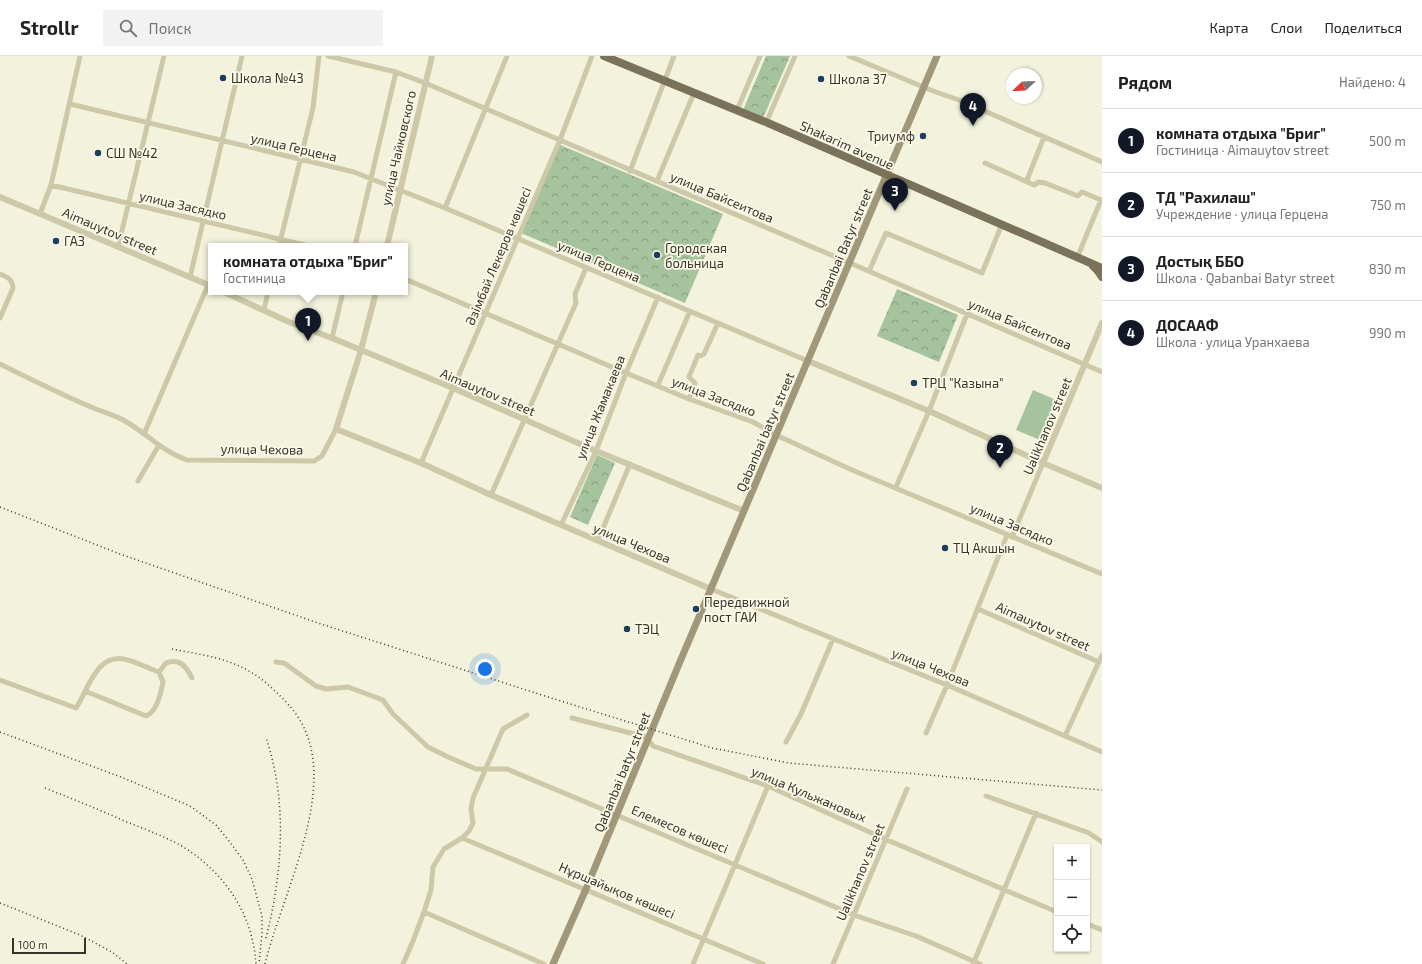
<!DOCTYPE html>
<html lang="ru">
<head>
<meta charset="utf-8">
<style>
	:root { --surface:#fff; --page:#f2f2f2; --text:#222; --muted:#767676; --line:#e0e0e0; --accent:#111827 }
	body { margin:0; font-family:"Exo 2",sans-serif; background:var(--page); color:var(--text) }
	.controls { position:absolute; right:12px; bottom:12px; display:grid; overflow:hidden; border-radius:0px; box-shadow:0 1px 3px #0004 }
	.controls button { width:36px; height:36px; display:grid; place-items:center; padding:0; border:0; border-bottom:1px solid var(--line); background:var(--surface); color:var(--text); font:20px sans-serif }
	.compass { position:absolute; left:1006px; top:12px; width:36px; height:36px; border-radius:50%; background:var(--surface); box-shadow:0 1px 3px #0004; rotate:247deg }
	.scale { position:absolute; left:12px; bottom:10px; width:74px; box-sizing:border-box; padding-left:4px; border:2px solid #393428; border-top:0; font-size:11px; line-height:14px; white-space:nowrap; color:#393428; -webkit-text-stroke:3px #fbfae9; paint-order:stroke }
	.you { position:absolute; left:485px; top:613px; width:14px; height:14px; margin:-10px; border:3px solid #fff; border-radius:50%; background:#1a73e8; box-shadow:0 0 0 6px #1a73e833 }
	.badge { display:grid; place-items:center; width:26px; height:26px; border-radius:50%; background:var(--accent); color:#fff; font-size:13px; font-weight:700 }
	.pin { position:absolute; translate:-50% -33px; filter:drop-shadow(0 1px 2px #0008) }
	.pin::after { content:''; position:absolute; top:21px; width:14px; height:12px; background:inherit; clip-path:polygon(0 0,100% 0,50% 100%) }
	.popup { position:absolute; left:208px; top:187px; width:200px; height:52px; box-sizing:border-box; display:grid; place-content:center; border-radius:0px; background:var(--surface); filter:drop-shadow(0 1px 3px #0005); font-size:13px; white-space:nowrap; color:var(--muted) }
	.popup b { font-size:15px; color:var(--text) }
	.popup::after { content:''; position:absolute; left:50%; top:100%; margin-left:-8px; border:8px solid transparent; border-top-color:var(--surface) }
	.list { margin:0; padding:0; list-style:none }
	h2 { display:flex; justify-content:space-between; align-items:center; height:52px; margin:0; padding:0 16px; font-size:17px }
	h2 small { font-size:13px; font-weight:400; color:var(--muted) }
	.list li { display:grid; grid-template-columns:26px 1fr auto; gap:12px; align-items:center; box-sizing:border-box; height:64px; padding:0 16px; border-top:1px solid var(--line) }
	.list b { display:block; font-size:15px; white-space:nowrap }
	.list p { margin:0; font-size:13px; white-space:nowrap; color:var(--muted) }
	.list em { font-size:13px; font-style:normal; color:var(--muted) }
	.icon { flex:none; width:22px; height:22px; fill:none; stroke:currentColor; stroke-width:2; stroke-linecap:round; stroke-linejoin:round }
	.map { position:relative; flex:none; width:1102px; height:908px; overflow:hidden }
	header { display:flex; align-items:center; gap:24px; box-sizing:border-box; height:56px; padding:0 20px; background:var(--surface); border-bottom:1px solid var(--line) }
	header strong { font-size:19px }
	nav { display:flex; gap:22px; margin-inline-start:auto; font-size:14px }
	.search { width:280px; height:36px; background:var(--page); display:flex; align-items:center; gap:10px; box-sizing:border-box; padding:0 14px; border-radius:0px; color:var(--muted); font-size:15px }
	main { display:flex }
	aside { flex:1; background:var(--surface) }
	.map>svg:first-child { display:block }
</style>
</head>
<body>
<header>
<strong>Strollr</strong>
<div class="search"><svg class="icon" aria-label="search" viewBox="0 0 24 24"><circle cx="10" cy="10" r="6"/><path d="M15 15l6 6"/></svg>Поиск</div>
<nav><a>Карта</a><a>Слои</a><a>Поделиться</a></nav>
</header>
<main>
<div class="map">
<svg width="1102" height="908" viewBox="0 0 1102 908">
	<defs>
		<pattern id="park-crowns" width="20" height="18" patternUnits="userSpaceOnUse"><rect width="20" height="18" fill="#a5c39c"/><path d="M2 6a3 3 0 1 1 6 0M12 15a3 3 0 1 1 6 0" fill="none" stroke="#879f7f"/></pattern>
	</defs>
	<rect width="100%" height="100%" fill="#f3f2dd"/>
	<path fill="url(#park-crowns)" d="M766,0H790L763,62L743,54Z
		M558,88L723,158L685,247L521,177Z
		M897,233L958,259L939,306L877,280Z
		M597,399L615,407L588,469L570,461Z"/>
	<path fill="#a5c39c" d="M1033,334L1056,344L1040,384L1016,374Z"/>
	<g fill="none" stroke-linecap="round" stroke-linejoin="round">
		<path stroke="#ccc8a8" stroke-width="5" d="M328,0L396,16L425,27L843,204L1102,316
			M849,0L933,35L959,44L1102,106
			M70,48L354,116L445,152L808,305
			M737,54L760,0
			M766,67L795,0
			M985,107L1034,129L1039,126L1045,127L1078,140L1082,136L1101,144L1077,202
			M630,115L674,0
			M1027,124L1044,81
			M657,125L694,37
			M51,129L309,190
			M445,152L507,0
			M40,158L51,129L80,0
			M279,190L313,52L319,0
			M355,190L396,16
			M118,191L164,0
			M869,215L886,177L982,217L1002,168
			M0,218C8,221 12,223 13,232L0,262
			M190,221L242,0
			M405,223L626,317L689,343L753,366L776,379L852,414L1102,518
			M264,254L268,236
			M332,282L343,236
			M0,308C30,323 60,338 91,351C102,356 115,359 125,365C146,377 163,396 187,404L314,405L322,400L336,373
			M658,329L690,255
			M689,343L695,327L689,321L698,299L701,300L704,298L718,267
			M144,378L208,229
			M421,407L560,84L592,0
			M138,425L159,389
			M896,431L929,355L967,258
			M491,439L576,247L575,238L586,212
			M561,469L596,395L626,317L658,241
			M1012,481L1043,407
			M598,484L630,408
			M711,533L947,629L1102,696
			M978,553L1099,606
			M276,606L284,607L316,630L326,633L348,631L383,644L393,658L428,691L446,700L476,713H507L854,859L916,880L980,908
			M159,616L166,607C180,602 186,610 192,622
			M0,624L76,652C88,634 96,598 124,603C135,605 147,612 159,616L163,626C161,637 157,656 146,660L85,635
			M572,662L646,681L653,690L768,730L885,783L1057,856
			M926,677L947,629L1007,479
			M1065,680L1102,599
			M786,686L801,658L833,583
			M986,740L1089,777L1102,786
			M462,782L763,908
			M424,856L544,908
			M1087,868L1102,874
			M403,908L413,885L424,856L431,834L433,811L444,793L462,782L469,775L473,767L471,753L473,742L503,673L527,659
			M693,908L768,730
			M833,908L907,733
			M973,908L1036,757"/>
		<path stroke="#ccc8a8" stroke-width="6" d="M0,141L211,230
			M387,190L432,0
			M224,236L289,266L332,282L453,332L596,395L744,455
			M376,236L361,294L336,373L421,407L491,439L711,533
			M808,305L929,355L1043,407L1102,432
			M1043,407L1102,267"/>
		<path stroke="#a09879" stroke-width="7" d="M553,908L586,833L679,608L937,0"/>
		<path stroke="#7b7359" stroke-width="8" d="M604,0L768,67L1102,212
			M1093,210L1098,215L1102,221"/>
		<path stroke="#393428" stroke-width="1.5" stroke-dasharray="1 3" stroke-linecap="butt" d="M0,451L120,498L318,567L548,641L712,692L789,707L1102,734
			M172,593C197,598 224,601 247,614C259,620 269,629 278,638C289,648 299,660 305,674C335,741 281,841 265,908
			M0,676L121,721L190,750L216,769L229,785L243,804L252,823L262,860V877L259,908
			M45,732C73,743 100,754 127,766C145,773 163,780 180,789C216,810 245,846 253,887C255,894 255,901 256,908
			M0,847L80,879L112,896L127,908
			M266,882C280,827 286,767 274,711C272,701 269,691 266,681"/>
	</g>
	<g fill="#1c3d5c" stroke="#fbfae9" stroke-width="1.5">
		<circle cx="223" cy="22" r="4"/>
		<circle cx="821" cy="23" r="4"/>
		<circle cx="923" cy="80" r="4"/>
		<circle cx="98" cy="97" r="4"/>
		<circle cx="56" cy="185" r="4"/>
		<circle cx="657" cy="199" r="4"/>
		<circle cx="914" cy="327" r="4"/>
		<circle cx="945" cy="492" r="4"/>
		<circle cx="696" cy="553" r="4"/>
		<circle cx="627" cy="573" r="4"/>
	</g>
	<g text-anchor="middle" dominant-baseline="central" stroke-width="3.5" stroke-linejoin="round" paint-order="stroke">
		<g font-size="13" fill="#393428" stroke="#fbfae9" text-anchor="start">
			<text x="231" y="22">Школа №43</text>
			<text x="829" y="23">Школа 37</text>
			<text x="915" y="80" text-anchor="end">Триумф</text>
			<text x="106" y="97">СШ №42</text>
			<text x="64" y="185">ГАЗ</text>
			<text x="665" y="192">Городская<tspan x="665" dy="15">больница</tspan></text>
			<text x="922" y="327">ТРЦ "Казына"</text>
			<text x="953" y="492">ТЦ Акшын</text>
			<text x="704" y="546">Передвижной<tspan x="704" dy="15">пост ГАИ</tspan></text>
			<text x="635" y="573">ТЭЦ</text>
		</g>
		<g font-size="13" fill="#393428" stroke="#fbfae9">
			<text transform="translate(847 89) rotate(24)">Shakarim avenue</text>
			<text transform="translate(294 91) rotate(13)">улица Герцена</text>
			<text transform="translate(398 92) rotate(-77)">улица Чайковского</text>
			<text transform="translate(722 141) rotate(23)">улица Байсеитова</text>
			<text transform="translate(183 149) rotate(13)">улица Засядко</text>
			<text transform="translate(110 175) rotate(23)">Aimauytov street</text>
			<text transform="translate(843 192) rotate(-67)">Qabanbai Batyr street</text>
			<text transform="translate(498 200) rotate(-67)">Әзімбай Лекеров көшесі</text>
			<text transform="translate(599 205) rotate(23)">улица Герцена</text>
			<text transform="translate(1020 268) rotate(23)">улица Байсеитова</text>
			<text transform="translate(488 336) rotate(23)">Aimauytov street</text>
			<text transform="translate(714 340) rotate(21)">улица Засядко</text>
			<text transform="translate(600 351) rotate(-68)">улица Жамакаева</text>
			<text transform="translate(1047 370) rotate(-67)">Ualikhanov street</text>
			<text transform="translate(765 376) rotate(-67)">Qabanbai batyr street</text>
			<text transform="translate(262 393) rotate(1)">улица Чехова</text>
			<text transform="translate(1012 468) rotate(23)">улица Засядко</text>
			<text transform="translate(632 487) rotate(23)">улица Чехова</text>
			<text transform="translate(1043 570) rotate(24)">Aimauytov street</text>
			<text transform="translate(931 611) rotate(22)">улица Чехова</text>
			<text transform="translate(622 716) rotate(-68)">Qabanbai batyr street</text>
			<text transform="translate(809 738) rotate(23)">улица Кульжановых</text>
			<text transform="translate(680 773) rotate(23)">Елемесов көшесі</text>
			<text transform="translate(860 816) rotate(-67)">Ualikhanov street</text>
			<text transform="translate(617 834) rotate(23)">Нұршайықов көшесі</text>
		</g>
	</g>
</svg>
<div class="controls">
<button>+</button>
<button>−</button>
<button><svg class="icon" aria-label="locate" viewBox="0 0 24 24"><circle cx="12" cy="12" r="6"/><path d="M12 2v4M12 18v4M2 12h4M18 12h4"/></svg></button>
</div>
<svg class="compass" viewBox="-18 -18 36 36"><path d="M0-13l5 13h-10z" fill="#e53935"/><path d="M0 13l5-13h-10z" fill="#767676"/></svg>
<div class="scale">100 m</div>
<div class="you"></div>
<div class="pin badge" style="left:308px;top:285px">1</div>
<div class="popup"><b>комната отдыха &quot;Бриг&quot;</b>Гостиница</div>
<div class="pin badge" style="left:1000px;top:412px">2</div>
<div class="pin badge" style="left:895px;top:155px">3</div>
<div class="pin badge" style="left:973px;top:70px">4</div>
</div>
<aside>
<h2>Рядом<small>Найдено: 4</small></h2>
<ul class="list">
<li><span class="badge">1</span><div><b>комната отдыха &quot;Бриг&quot;</b><p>Гостиница · Aimauytov street</p></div><em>500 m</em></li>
<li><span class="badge">2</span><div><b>ТД &quot;Рахилаш&quot;</b><p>Учреждение · улица Герцена</p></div><em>750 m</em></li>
<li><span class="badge">3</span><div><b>Достық ББО</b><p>Школа · Qabanbai Batyr street</p></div><em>830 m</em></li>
<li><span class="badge">4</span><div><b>ДОСААФ</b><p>Школа · улица Уранхаева</p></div><em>990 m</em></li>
</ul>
</aside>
</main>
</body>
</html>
